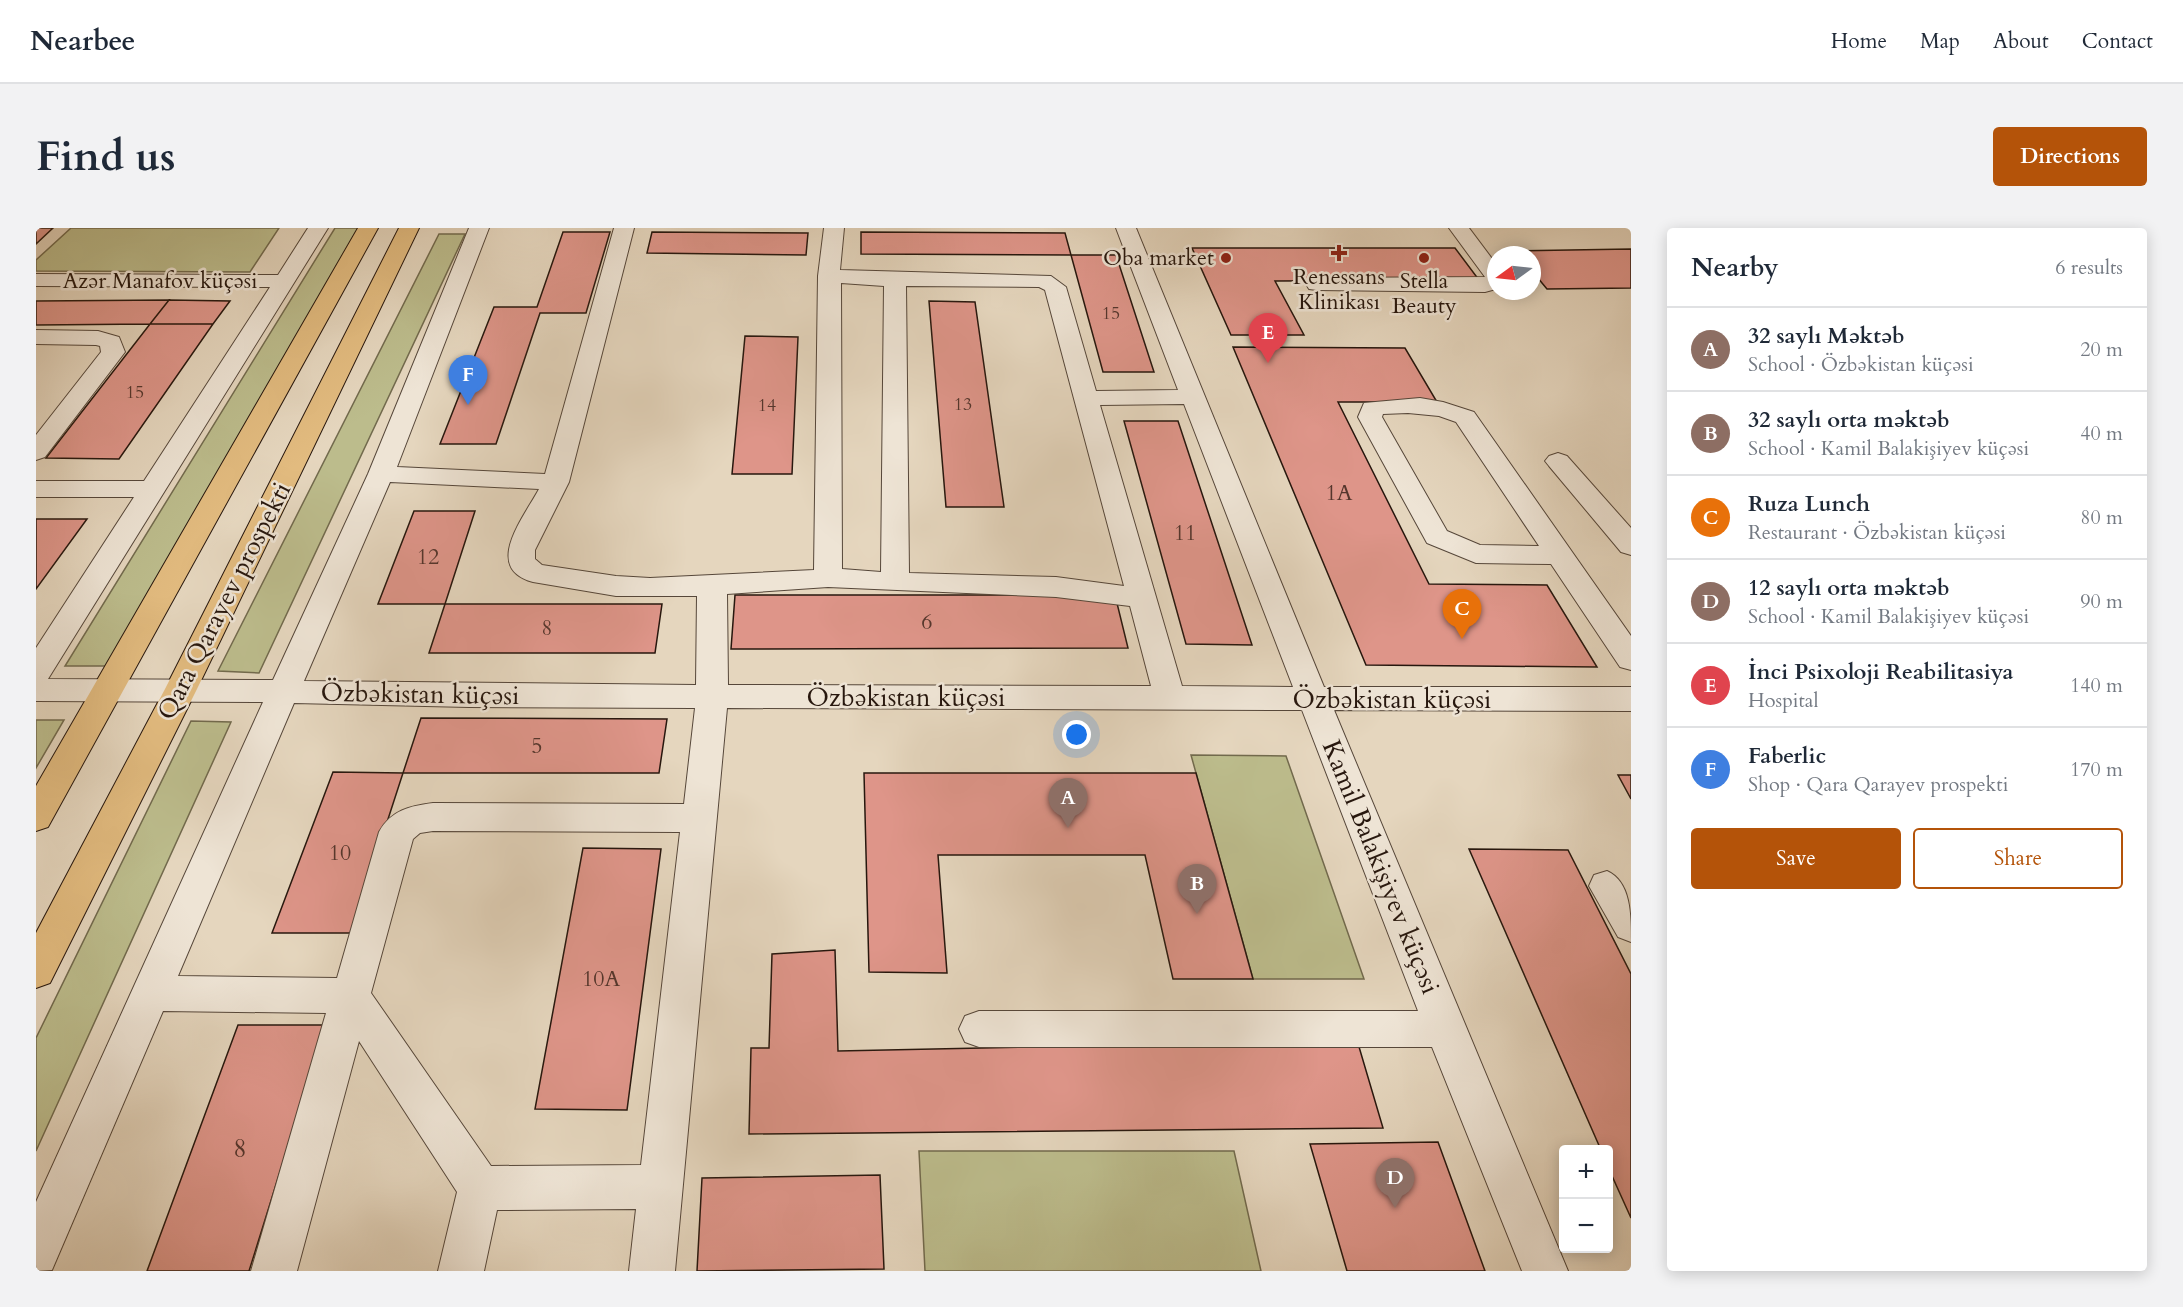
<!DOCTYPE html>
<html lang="en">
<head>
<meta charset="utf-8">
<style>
	:root { --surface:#fff; --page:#f2f2f3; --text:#1f2937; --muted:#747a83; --line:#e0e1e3; --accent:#b45309 }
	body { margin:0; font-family:Cardo,serif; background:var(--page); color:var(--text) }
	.controls { position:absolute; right:18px; bottom:18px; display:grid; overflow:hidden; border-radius:6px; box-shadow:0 3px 15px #0003 }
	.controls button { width:54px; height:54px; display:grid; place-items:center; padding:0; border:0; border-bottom:2px solid var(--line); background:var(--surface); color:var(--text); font:30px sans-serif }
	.compass { position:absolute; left:1451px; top:18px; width:54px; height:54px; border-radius:50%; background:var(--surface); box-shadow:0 3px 15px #0003; rotate:255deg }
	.you { position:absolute; left:1041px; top:507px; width:21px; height:21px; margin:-15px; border:4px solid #fff; border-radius:50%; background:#1a73e8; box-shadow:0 0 0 9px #1a73e833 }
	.badge { display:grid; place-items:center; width:39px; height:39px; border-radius:50%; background:var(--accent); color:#fff; font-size:20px; font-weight:700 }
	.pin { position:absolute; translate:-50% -50px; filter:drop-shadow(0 2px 3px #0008) }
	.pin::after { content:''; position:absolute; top:32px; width:21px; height:18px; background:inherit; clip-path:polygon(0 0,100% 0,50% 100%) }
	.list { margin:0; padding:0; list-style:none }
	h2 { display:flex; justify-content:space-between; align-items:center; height:78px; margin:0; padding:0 24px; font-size:26px }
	h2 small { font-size:20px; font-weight:400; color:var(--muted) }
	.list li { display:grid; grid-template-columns:39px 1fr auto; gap:18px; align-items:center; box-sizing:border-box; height:84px; padding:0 24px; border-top:2px solid var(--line) }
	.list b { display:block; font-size:22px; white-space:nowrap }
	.list p { margin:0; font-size:20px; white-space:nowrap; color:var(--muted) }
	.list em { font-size:20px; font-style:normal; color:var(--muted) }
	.actions { display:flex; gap:12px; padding:18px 24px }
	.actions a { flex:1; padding:14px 0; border:2px solid var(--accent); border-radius:6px; text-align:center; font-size:21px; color:var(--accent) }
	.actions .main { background:var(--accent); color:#fff }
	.map { position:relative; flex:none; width:1595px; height:1043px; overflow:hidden; border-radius:6px }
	header { display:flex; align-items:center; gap:36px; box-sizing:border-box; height:84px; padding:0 30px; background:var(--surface); border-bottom:2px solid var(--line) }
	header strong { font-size:28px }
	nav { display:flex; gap:33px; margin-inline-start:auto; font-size:21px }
	.intro { display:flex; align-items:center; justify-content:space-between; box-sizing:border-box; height:144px; padding:0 36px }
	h1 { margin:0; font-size:42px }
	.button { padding:15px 27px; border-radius:6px; background:var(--accent); color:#fff; font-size:21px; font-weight:700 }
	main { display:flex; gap:36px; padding:0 36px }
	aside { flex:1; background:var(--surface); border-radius:6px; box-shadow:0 3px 15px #0003 }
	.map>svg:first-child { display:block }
</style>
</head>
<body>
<header>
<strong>Nearbee</strong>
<nav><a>Home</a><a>Map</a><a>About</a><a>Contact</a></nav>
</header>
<div class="intro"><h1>Find us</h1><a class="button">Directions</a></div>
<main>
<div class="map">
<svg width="1595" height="1043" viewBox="0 0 1595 1043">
	<rect width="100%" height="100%" fill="#e5d6be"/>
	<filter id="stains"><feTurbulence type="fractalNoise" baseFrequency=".00333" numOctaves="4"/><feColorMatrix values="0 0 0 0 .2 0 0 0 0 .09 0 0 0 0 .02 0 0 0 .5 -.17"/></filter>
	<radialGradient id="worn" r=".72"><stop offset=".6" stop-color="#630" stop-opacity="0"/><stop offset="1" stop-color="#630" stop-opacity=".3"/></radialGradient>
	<path fill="#bcbc8c" stroke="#726a4d" stroke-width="1.5" d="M35,0H243L214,44L0,43V32Z
		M299,0H328L74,438H29Z
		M403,6H429L223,445L182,443Z
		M0,492H28L0,540Z
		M155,493L195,494L0,923V810Z
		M1155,527L1250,528L1328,751H1217Z
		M883,923H1198L1225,1043H889Z"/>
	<path fill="#de9589" stroke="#27170e" stroke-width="1.5" d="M0,0H17L0,16Z
		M527,4H574L550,85H504L460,216H404L458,79H501Z
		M616,4L772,5L770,27L611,25Z
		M825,4L1029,5L1035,27L825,26Z
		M1156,20H1419L1443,52L1239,53L1268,107H1195Z
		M1595,21V60L1511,61L1496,43V27H1483L1480,23Z
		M1035,27H1080L1118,144H1067Z
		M133,72L194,73L177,96H114Z
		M133,72L114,96L0,97V73Z
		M893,73L939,74L968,279H910Z
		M114,96H177L83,231L10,230Z
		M709,108L762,109L756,246H696Z
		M1197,119L1369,120L1401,174H1302L1393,356L1511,357L1561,439L1330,437Z
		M1088,193H1142L1216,417L1150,416Z
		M378,283H439L409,376H342Z
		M0,291H51L0,361Z
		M699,367H1079L1092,420L695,421Z
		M409,376H626L619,425H393Z
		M385,490L631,491L623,545H367Z
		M297,544L367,545L315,705H236Z
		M828,545H1160L1217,751H1137L1109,627H902L911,745L833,744Z
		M1582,547H1595V571Z
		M547,620L625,621L591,882L499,881Z
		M1433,621L1532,622L1595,746V990L1572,939V922H1565Z
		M799,722L802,823L1321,812L1347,900L713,906L715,820H733L736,726Z
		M202,797H290L213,1043H111Z
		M1402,914L1449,1043H1311L1274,916Z
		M844,947L848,1041L661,1043L666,950Z"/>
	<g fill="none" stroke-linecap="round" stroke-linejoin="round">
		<defs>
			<path id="minor" d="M272,0H292L12,451L237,452L332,246L433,0H453L361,239L509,246L578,0H598L533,254L499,322V331L506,337L580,348L614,350L778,342L782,48L788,0H808L804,42L1015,48L1030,59L1060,163L1142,162L1080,0H1100L1288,459H1595V483L1298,482L1532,1043H1486L1396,819H943L929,814L923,801L929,788L943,783H1382L1266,482L691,480L639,1043H593L600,981L461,982L448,1043H402L421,964L323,813L261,1043H215L290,785L127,783L16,1042L0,1043V974L227,474L0,473V420L98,269H0V253H108L234,59L0,58V46L242,47ZM805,55L848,58L845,344L806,341ZM870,58L1003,59L1009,62L1088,358L1020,349L873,345ZM1148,176L1257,459L1146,458L1064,177ZM354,254L503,261C488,289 446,340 497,354L580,368H661L660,457L268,453ZM792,359L1020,369L1094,378L1115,458L692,457L691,366ZM258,475L433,479L659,480L648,576L397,575C374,578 355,582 343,604L301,750L142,748ZM397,603L644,604L605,937L455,938L335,765L377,611L384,605Z
				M1413,0H1433L1460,36V61L1449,64L1281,62L1273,61L1270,56L1273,51L1281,50L1449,49Z
				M0,102L62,103L83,109L89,124L9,229L0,232V207L65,124L64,118L60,117L0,116Z
				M1384,170L1407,174L1438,184L1595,408V442L1584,439L1515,336L1440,335L1391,315L1322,189L1328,175ZM1372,185L1403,188L1420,194L1503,318L1444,317L1411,303L1346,189L1347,186Z
				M1522,225L1531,228L1595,300V327L1585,324L1513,238L1509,233L1513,228Z
				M1571,643C1595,654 1595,686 1595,714L1582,709L1553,658L1558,647Z"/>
			<path id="major" d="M322,0H342L12,599L0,603V558Z
				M363,0H383L161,461L14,755L0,760V705L129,461Z"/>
		</defs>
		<use href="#minor" stroke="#56473a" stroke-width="2"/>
		<use href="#major" stroke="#27170e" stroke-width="2"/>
		<use href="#minor" fill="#eee4d5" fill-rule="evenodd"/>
		<use href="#major" fill="#e2bb7f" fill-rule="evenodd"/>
	</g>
	<g fill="#8f2418" stroke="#eee4d5" stroke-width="2">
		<path d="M1300 16h6v6h6v6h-6v6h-6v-6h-6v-6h6z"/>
		<circle cx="1190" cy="30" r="6"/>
		<circle cx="1388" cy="30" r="6"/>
	</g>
	<g text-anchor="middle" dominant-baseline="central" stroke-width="5" stroke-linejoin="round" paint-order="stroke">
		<g font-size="18" fill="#55362d">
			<text x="1075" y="85">15</text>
			<text x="99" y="164">15</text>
			<text x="927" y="176">13</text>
			<text x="731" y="177">14</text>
		</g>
		<g font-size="22" fill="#27170e" stroke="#eee4d5">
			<text x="1178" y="30" text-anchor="end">Oba market</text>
			<text x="1303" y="49">Renessans<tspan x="1303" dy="25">Klinikası</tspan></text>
			<text x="1388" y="53">Stella<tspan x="1388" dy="25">Beauty</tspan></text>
		</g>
		<g font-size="22" fill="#27170e" stroke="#eee4d5">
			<text x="124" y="53">Azər Manafov küçəsi</text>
		</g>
		<g font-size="22" fill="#55362d">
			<text x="1303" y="265">1A</text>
			<text x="1149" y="305">11</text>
			<text x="392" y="329">12</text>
			<text x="891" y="394">6</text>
			<text x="511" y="400">8</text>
			<text x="501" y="518">5</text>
			<text x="304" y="625">10</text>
			<text x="565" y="751">10A</text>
		</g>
		<g font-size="26" fill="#27170e" stroke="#eee4d5">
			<text transform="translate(188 373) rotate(-63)">Qara Qarayev prospekti</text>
			<text transform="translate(384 466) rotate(1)">Özbəkistan küçəsi</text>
			<text x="870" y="469">Özbəkistan küçəsi</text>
			<text x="1356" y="471">Özbəkistan küçəsi</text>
			<text transform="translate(1345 639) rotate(68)">Kamil Balakişiyev küçəsi</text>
		</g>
		<g font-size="27" fill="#55362d">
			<text x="204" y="920">8</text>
		</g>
	</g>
	<rect width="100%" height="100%" filter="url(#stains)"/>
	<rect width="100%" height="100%" fill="url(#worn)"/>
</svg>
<div class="controls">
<button>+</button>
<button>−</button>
</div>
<svg class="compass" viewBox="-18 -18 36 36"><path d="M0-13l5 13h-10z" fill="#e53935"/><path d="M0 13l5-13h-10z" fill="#747a83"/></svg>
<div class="you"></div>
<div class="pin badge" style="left:1032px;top:600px;background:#8d6e63">A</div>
<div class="pin badge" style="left:1161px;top:686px;background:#8d6e63">B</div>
<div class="pin badge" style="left:1426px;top:411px;background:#e8710a">C</div>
<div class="pin badge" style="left:1359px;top:980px;background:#8d6e63">D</div>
<div class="pin badge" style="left:1232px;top:135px;background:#e0444e">E</div>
<div class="pin badge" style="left:432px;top:177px;background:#3f7fe0">F</div>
</div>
<aside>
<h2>Nearby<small>6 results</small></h2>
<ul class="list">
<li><span class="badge" style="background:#8d6e63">A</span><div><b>32 saylı Məktəb</b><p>School · Özbəkistan küçəsi</p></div><em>20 m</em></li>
<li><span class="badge" style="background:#8d6e63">B</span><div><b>32 saylı orta məktəb</b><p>School · Kamil Balakişiyev küçəsi</p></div><em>40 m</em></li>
<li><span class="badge" style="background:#e8710a">C</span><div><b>Ruza Lunch</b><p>Restaurant · Özbəkistan küçəsi</p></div><em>80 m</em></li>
<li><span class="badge" style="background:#8d6e63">D</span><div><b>12 saylı orta məktəb</b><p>School · Kamil Balakişiyev küçəsi</p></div><em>90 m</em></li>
<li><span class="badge" style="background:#e0444e">E</span><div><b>İnci Psixoloji Reabilitasiya</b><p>Hospital</p></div><em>140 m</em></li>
<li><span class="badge" style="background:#3f7fe0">F</span><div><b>Faberlic</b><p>Shop · Qara Qarayev prospekti</p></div><em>170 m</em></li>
</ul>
<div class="actions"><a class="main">Save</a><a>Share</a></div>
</aside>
</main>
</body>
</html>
